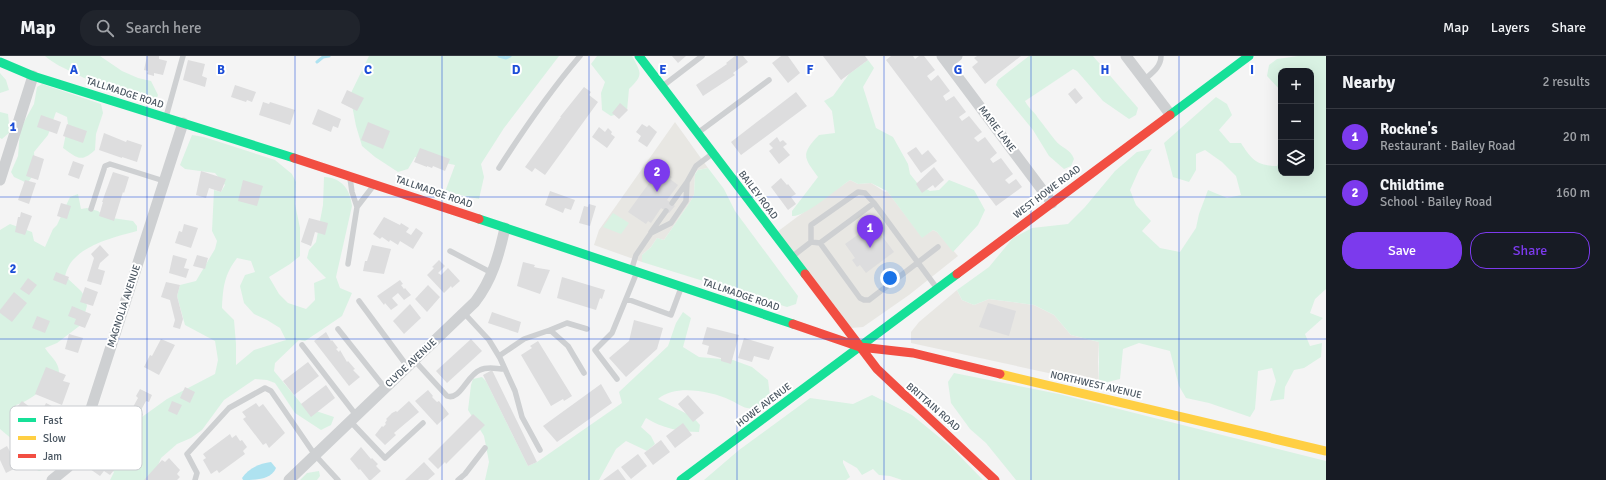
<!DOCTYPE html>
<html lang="en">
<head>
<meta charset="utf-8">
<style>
	:root { --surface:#171b24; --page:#20242c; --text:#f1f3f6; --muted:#9ea1a6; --line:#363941; --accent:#7c3aed }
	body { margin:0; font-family:Signika,sans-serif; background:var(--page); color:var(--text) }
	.controls { position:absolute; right:12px; top:12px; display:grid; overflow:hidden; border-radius:8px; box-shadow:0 4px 16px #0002 }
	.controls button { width:36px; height:36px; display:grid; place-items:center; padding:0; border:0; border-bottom:1px solid var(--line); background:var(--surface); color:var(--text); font:20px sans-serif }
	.you { position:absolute; left:890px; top:222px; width:14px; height:14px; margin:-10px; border:3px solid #fff; border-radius:50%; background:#1a73e8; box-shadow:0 0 0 6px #1a73e833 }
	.badge { display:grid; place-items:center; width:26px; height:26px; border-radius:50%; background:var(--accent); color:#fff; font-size:13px; font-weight:700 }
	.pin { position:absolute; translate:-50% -33px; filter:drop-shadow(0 1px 2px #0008) }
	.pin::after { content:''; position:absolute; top:21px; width:14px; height:12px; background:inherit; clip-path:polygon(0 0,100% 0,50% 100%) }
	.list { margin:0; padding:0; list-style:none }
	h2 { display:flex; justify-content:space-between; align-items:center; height:52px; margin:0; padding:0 16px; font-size:17px }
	h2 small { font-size:13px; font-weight:400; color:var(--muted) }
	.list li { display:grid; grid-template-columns:26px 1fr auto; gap:12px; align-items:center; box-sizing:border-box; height:56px; padding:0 16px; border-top:1px solid var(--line) }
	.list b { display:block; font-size:15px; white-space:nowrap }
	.list p { margin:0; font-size:13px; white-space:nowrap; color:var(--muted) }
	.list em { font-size:13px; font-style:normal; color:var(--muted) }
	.actions { display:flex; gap:8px; padding:12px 16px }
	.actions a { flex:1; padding:9px 0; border:1px solid var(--accent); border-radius:16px; text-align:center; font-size:14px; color:var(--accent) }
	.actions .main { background:var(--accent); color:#fff }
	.icon { flex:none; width:22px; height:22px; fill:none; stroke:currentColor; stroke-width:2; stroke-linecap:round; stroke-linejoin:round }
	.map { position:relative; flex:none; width:1326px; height:424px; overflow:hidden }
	header { display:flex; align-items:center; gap:24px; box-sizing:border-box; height:56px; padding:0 20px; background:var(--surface); border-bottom:1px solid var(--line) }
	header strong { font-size:19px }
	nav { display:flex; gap:22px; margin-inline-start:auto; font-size:14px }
	.search { width:280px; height:36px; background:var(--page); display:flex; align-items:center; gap:10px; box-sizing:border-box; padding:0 14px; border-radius:16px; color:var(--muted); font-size:15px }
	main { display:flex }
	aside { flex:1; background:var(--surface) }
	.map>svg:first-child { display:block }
</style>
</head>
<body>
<header>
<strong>Map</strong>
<div class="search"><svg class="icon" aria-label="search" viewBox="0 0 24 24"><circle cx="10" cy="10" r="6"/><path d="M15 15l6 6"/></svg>Search here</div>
<nav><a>Map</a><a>Layers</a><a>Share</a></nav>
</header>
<main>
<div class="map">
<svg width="1326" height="424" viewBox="0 0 1326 424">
	<rect width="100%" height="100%" fill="#f4f4f4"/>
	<path fill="#e8e7e3" d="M675,66L708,112L698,114L695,117L694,139L690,146L664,184L657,182L651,191L642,199V206L594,189L599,174Z
		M850,124L858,128L871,127L885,136L887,135L922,181L933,174L937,176L958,200L909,239L863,271L851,272L777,176L797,161Z
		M957,234L962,244L974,249L989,243L1034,249L1054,259L1071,279L1099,286L1098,306L1099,328L911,287V276L919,266Z"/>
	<path fill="#d9f2e3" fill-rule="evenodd" d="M45,0H100L122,15L138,22L151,25L158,39L154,49C126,40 100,30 74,17C64,12 54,8 45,0Z
		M369,0H559L504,72L481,108L484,121L479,143L445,136L455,109L415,101L408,113L398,116L375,101L362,90L356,70L350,39Z
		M597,0H632C642,18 643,19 629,33L627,55L611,60L602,54L601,37L605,26L591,8Z
		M1029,0H1093L1138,52L1136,59L1129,63L1103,45L1077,15L1073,13L1025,45C1029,53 1034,55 1038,62C1044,69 1049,77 1055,84C1061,92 1071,93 1074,103L1071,110L1064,113L1049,100L1033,74L996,29L998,24Z
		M1298,0H1326V233L1315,243L1310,257L1323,262L1305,278L1310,290L1322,287L1321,301L1304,312L1294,314L1285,331L1284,343L1270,345L1276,325L1272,312L1258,315L1255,353L1250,361L1209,347L1186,342L1179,330L1170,295L1139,287L1123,293L1120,323L1099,328V286L1071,279L1054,259L1034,249L989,243L974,249L962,244L957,234L989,211L1013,182L1032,172L1068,168L1085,151L1115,115L1137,96L1152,93L1139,114L1130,134L1136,149L1151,165L1142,175L1160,192L1180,196L1196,172L1199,158L1208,134L1227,142L1241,139L1236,120L1222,106L1205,94L1196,98V114L1189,126L1173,121L1164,87L1216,41L1227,48L1232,59L1219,74L1230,87H1241C1251,103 1257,110 1277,110L1281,100V117H1311V15H1281V35L1267,20L1269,9L1277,3Z
		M868,4L874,12L863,31L876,72L893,81L908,108L910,118L918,128L930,135L939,134L949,124L974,134L985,154L978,169L953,196L937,176L933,174L922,182L887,135L871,127L858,128L850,124C838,132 804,162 792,160V155L818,121C803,101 801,98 819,79L835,77L832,55L824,45L833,40L849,18Z
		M0,17L6,24L9,34L0,37Z
		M42,28L101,48L103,57L96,78L95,94C81,107 77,102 63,92L68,68L67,61L56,56L48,79L34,96C35,108 36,119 27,127L14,121L11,116L18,100L20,75L25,64L34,48L37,31Z
		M0,56L8,58L10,76L2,83L0,82Z
		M192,79L204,81L275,104L292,118L296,126L295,148L300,172V200L290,208L269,221L279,238L288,247L306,253L315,244L314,227L326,222L318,214L307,202L309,194L316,186L323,149L324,121C342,122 350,133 352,150L336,221L340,232L352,237L342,260L305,285L299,284L275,307L274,315L304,351L334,361L331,369L321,374L295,357L275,327L267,324L255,323L224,344L202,374L191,382L177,388L161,402L152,424H110L114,416L92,401L86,395L87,388L91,386L121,397L128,371L167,343L215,318L218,304L215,285L185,269L177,240L180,229L196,225L215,193L217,185L212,175L214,134L221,136L225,129L215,117L185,113L180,109ZM237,202L251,205L255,216L245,219L240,230L244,247L254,258L267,264L280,272L286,284L254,294L236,309V288L234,264L222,252C223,232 224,219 237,202Z
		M708,112L724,133L735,155L798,240L796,248L787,251L642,206V199L651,191L657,182L664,184L690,146L694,139L695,118L698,114Z
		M78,138L81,153L87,152L98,155L105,161L133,165L137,170V175C118,180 90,187 76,201C70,206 67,213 65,220L81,235L85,241L87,250L84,260L82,268L57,287L45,292C50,300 59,306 59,316C44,331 36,342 16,349L15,354C21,357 27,360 33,361C37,362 42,361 46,362C57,366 65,383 68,393C60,404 53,411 39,415L30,410L13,384L0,373V174L10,168L32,176L34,185L45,191L53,173L57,169L70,141Z
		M613,157L629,167L621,178L603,171Z
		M683,256L691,262L683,291L699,301L733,304L752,311L768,324L770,340L763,353C758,353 752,353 747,352C741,351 736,346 730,344C711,335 675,328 658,343L693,361L700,369L699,376C680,376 662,372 646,362L641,371L651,380L655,388L647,395L626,385L616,393L599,424H485L489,406L484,380L468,354L471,329L473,323L482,321L486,325L528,410L537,406L622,347L619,336L668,290L676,267Z
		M954,317L1059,338L1326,405V424H1016L986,387L970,373L951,347L948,326Z
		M872,339L912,359L950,390L983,424H902L890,420L879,419L873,413L862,419L857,412L843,404V407L850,421L846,424H704L739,394L810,342L853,348Z
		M319,415L320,420L317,424H300L307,417Z"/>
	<path fill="#aee2f0" d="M271,406L276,412C271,424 255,424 243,424L242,422C248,413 260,407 271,406Z"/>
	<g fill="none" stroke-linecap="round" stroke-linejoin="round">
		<path stroke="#aee2f0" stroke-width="3" d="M499,0L506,2L510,0
			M317,6L323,1L329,0"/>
	</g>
	<path fill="#ddddde" d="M147,0H159V3L167,5L163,19L154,17V20L147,18L148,15L144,14Z
		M672,0H686L678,7Z
		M735,0H743L748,6L733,17L735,19L703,40L696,29L727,8L726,7Z
		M781,0H788L800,17L788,27L772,7Z
		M823,0H865L868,4L841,24Z
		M891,0H913L915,3L919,0H924L935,14L927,20L931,25L938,19L950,35L943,40L946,45L954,40L966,56L959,61L962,65L969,60L982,76L974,82L978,86L985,81L997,97L990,103L993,107L1001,102L1013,118L1005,124L1009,128L1016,123L1022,131L996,150L886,4Z
		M977,0H1021L985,28L972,11L978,6L974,2Z
		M188,4L205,8L202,20L207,22L205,31L183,24Z
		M235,29L256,36L252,46L247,44L246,46L231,41Z
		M584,31L591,36L589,39L598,46L545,119L535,112L532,116L525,111L561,61H560Z
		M1075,32L1083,42L1076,48L1068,38Z
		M347,34L364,42L357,55L341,47Z
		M796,36L807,50L741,99L731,86Z
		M263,46L269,48L270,46L295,54L290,69L259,59Z
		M620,47L628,54L619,63L612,57Z
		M318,53L341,63L338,72L333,70L331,76L312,68Z
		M41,59L61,66L57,78L37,71Z
		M368,66L390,75L383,93L361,84Z
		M67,68L87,75L83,87L63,80Z
		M642,68L647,71L649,69L657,76L647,91L638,85L641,80L636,76Z
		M599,71L605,76L608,72L612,76L611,78L615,81L607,92L592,81Z
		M104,77L126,86L127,84L142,89L137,106L122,101V102L99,94Z
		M777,81L780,86L783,84L787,88L783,91L790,99L779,108L769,95L773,92L769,88Z
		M916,91L922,99L928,94L937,105L921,117L907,97Z
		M420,92L450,103L445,115L433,110L432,112L427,110V111L414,106Z
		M33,99L44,103L38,124L26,120Z
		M73,105L84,109L79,123L68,119Z
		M934,111L944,124L935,132L933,129L922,137L916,128Z
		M660,112L672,121L670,123L678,129L667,144L675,150L669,157L661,152L651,167L648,165L646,168L628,156Z
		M201,115L226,123L221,136L209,132L206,142L196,139Z
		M113,116L129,121L124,137L123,136L114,165L99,160L103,146H102Z
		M781,122L787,129L788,128L796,138L791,141L796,148L788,154L771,131Z
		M25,124L36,127L29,148L18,144Z
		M243,124L263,130L257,150L238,145Z
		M550,135L575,144L571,154L565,152L563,157L545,149Z
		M61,147L71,150L67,163L57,160Z
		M589,148L596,150L590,170L579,167L584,150L588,151Z
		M21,156L32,160L25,179L15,176L18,161H20Z
		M384,161L400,169L401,167L409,172L406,176L411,179L416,172L423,177L413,193L400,185L398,189L390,184L389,186L382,181L380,183L373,178Z
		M309,162L328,167L325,179L315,176L311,190L301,186Z
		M184,168L198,172L191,192L175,187L179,175L182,176Z
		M873,168L894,196L866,217L860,209L857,211L852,204L855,202L845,188Z
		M100,189L109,199L100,207L98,213L105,215L101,229L87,225L94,202L91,198Z
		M372,189L391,193L384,218L363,215L365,205H367Z
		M173,199L187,203L184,212L189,213L186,222L169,217Z
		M197,199L208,202L205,213L193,210Z
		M439,204L445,210L438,217L441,219L448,212L460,225L452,232L451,230L444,237L427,219L434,212L432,211Z
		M523,206L535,209L534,211L538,212L550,214L540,238L517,230Z
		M56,216L69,221L66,229L53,224Z
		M562,221L605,234L602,243L600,242L596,254L557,242Z
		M28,222L37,229L29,239L20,233Z
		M400,224L403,228L401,229L404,233L405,232L411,239L404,244L398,237L392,242L398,249L391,254L385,247L384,249L377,240Z
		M166,226L180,229L177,240L183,263L180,273L173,271L175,264L170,244L161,241Z
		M428,229L440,241L427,256L415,243Z
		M85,231L98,236L93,250L80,246Z
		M14,236L27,247L12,266L0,257V254Z
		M988,247L1016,255L1009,280L979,271Z
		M410,248L421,262L404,278L393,265Z
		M72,250L91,258L85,272L74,268L76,263L68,260Z
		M492,256L521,266L518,277L488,267Z
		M37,260L50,265L45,277L32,272Z
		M634,264L663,272L657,293L626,321L609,302L629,285Z
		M707,271L739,279L731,308L721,305V302L707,298L709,290L702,288Z
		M326,276L331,285L332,284L338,292L336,293L339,296L340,294L347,306L348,305L355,313L353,314L360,321L349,330L314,285Z
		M69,278L83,282L78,297L65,293Z
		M744,282L774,291L769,304L754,300L752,306L738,302Z
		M161,283L175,289L159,319L144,311L150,299L152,300Z
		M471,283L482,295L447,327L436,315Z
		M538,285L572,340L564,345L563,343L551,350L521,299L532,292L530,290Z
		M308,306L319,320L294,339L283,325Z
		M46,311L66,319L63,325L70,327L62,349L35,338Z
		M492,314L537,406L528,410L483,319Z
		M601,328L612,347L557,386L543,370Z
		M326,329L335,342L311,361L301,348Z
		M185,331L195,336L190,347L180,342Z
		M140,333L152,339L149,346L146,345L140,356L143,358L139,366L126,359L131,350L133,351L138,342L136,340Z
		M428,334L433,340L432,341L437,346L439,345L449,358L437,369L415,345Z
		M688,339L704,357L693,366L678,348Z
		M22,345L31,352L22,363L13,356Z
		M172,345L182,349L177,359L168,355Z
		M409,345L419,356L394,377L396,379L385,389L375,379L382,370L383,371L386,368L385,367L387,364L386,363L392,357L396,355L397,356Z
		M46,347L60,354L55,362L58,363L54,371L38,363Z
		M256,347L259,351L263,348L285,377L269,392L266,387L263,389L243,363L246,361L242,356Z
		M473,358L485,369L446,408L445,406L438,413L428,403Z
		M683,367L692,379L675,392L666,380Z
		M230,378L232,382L236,379L240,385L242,384L247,391L243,395L245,398L219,417L217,414L211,418L203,404L206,402L203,398Z
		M661,384L670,396L653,409L644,397Z
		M7,390L18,411L6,417L0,404V394Z
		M361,391L371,403L372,402L378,408L376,410L381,415L371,424H369L360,413L359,414L350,403Z
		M638,398L647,410L631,423L621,411Z
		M99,401L115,413L110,419L104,415L100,420L90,413Z
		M169,402L180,414L177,418L180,421L177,424H144L162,404L165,406Z
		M424,406L435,418L428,424H405Z
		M618,413L626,424H603Z"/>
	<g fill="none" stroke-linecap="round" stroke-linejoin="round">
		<path stroke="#ced0d2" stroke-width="5.5" d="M1144,24C1152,17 1161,11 1161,0
			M664,29L702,0
			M166,61L183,0
			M699,76L769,24
			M499,112C524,73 550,35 580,0
			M350,122L352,136L357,151
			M672,147L687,126
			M91,153L105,110L110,108L164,125
			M651,176L666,155
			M811,186V169L858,136L865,137L874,147
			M820,187L860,242L864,244H869L938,191
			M450,195L492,217
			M793,200L811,186L820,187L874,147L936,231
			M348,208L357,151L374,129
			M632,212L636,199L651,177L671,167L686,145L687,126L696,110L712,98
			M627,243L671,259L681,232
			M359,245L407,310
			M464,257L489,284L500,302L515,335L522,361L540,394
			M338,273L385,332
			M550,274L567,267L587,273
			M302,289L356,359
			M499,300L524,283L550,274L568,290L584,317
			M414,304L447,340C460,345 467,319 480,314C488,310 496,313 505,313
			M617,323L595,294L612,277L637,216
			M350,365L385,402L423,367
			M195,424L197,417L187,398L229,352L265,332L271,335L315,399L338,424
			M458,424L465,418L485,392"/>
		<path stroke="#ced0d2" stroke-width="11" d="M942,0L1052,147
			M1126,0L1170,58
			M948,7L957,0
			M0,124L33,20
			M52,424L68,411L78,393L183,67
			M289,424L475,246C492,224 499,199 505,172"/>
		<path stroke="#16e098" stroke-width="9" d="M639,0L805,218
			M0,6L33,20L294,102
			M1170,59L1249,0
			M479,163L793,268
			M681,424L957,218"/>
		<path stroke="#ffcf43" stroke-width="9" d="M1000,318L1326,395"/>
		<path stroke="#f24e42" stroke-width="9" d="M294,102L479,163
			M805,218L877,313L995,424
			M957,218L1170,59
			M793,268L860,291L913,297L1000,318"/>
	</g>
	<path fill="none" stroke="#1d4ed8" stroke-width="1" stroke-opacity="0.55" d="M147,0V424M295,0V424M442,0V424M589,0V424M737,0V424M884,0V424M1031,0V424M1179,0V424M0,141H1326M0,283H1326"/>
	<g text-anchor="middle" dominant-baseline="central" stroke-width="4" stroke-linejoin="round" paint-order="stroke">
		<g font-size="10" fill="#4a5661" stroke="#fff">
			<text transform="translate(125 37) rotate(18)">TALLMADGE ROAD</text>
			<text transform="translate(997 73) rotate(53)">MARIE LANE</text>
			<text transform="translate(434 136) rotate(19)">TALLMADGE ROAD</text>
			<text transform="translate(1047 136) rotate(-37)">WEST HOWE ROAD</text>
			<text transform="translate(758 139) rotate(53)">BAILEY ROAD</text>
			<text transform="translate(741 239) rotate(19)">TALLMADGE ROAD</text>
			<text transform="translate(124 250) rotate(-72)">MAGNOLIA AVENUE</text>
			<text transform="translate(411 307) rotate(-43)">CLYDE AVENUE</text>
			<text transform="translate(1096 329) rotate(13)">NORTHWEST AVENUE</text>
			<text transform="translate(764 349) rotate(-37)">HOWE AVENUE</text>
			<text transform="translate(933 351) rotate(41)">BRITTAIN ROAD</text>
		</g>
	</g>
	<rect x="10" y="350" width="132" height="64" rx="6" fill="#fff" stroke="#c9ccd0" stroke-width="1"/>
	<rect x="18" y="362" width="18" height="4" fill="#16e098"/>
	<rect x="18" y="380" width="18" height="4" fill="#ffcf43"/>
	<rect x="18" y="398" width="18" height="4" fill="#f24e42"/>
	<g font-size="11" fill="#4a5661">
		<text x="43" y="368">Fast</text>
		<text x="43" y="386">Slow</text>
		<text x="43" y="404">Jam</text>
	</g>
	<g font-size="13" text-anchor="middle" font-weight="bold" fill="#1d4ed8" stroke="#fff" stroke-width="4" stroke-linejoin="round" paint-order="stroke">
		<text x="74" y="18">A</text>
		<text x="221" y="18">B</text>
		<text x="368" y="18">C</text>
		<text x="516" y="18">D</text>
		<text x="663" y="18">E</text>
		<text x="810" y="18">F</text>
		<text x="958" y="18">G</text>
		<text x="1105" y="18">H</text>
		<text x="1252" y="18">I</text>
		<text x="13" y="75">1</text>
		<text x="13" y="217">2</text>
	</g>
</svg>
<div class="controls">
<button>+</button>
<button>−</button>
<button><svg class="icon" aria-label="layers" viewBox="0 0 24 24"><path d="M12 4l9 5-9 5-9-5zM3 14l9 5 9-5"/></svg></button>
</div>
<div class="you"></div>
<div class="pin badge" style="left:870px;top:192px">1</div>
<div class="pin badge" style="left:657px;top:136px">2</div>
</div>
<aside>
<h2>Nearby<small>2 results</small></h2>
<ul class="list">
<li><span class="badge">1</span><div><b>Rockne's</b><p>Restaurant · Bailey Road</p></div><em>20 m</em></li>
<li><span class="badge">2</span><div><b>Childtime</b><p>School · Bailey Road</p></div><em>160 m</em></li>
</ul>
<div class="actions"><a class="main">Save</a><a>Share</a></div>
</aside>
</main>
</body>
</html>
